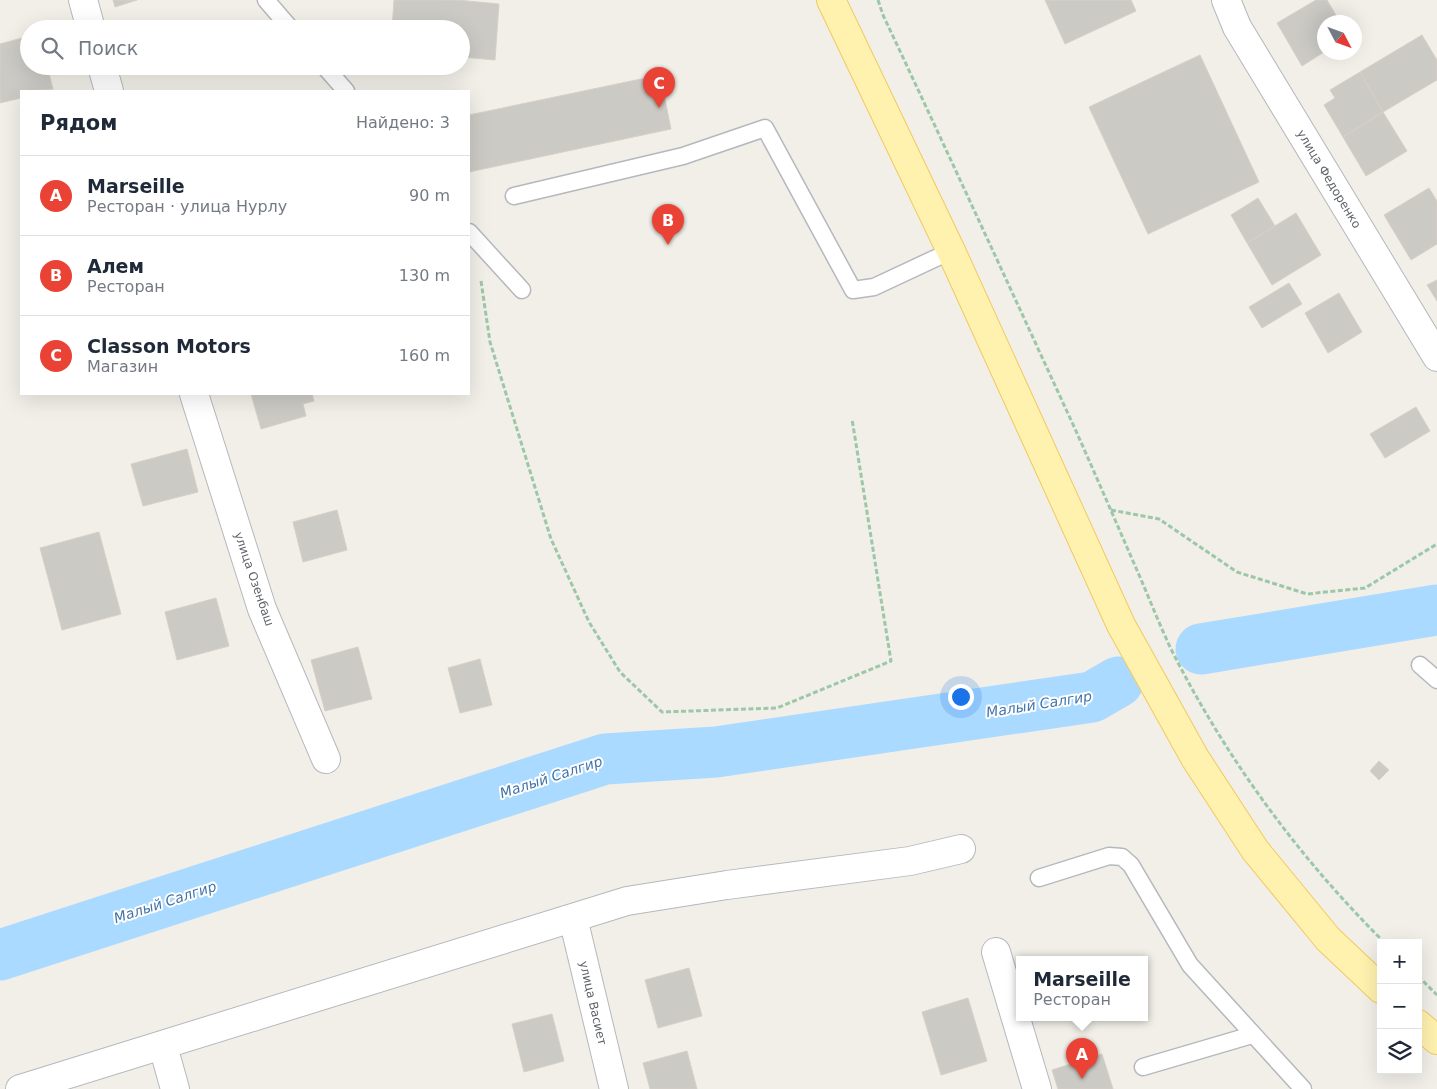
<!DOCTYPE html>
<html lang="ru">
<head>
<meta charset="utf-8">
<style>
	:root { --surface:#fff; --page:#f6f6f7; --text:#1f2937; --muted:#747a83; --line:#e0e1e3; --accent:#ea4335 }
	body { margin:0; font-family:"DejaVu Sans",sans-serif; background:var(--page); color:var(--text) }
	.controls { position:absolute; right:15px; bottom:15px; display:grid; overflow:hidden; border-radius:0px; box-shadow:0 5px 20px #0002 }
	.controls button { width:45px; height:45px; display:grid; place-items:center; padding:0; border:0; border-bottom:1px solid var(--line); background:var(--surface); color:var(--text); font:25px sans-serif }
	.compass { position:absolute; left:1317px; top:15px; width:45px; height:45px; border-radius:50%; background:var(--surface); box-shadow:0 5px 20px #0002; rotate:131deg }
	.you { position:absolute; left:960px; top:696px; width:18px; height:18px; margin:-12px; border:4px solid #fff; border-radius:50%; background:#1a73e8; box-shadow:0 0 0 8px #1a73e833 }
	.badge { display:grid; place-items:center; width:32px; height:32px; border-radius:50%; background:var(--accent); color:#fff; font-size:16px; font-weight:700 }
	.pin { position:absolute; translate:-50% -41px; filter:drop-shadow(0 1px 2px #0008) }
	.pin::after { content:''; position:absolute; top:26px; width:18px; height:15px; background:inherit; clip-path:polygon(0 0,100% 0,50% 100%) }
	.popup { position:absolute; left:1016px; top:956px; width:132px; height:65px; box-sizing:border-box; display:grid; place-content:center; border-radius:0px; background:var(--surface); filter:drop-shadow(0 1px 4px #0005); font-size:16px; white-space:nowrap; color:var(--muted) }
	.popup b { font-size:19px; color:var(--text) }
	.popup::after { content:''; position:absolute; left:50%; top:100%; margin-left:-10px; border:10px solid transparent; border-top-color:var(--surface) }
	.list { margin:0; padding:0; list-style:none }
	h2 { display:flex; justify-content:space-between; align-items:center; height:65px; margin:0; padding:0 20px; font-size:21px }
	h2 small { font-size:16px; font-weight:400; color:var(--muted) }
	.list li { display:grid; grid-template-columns:32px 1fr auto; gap:15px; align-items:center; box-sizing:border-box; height:80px; padding:0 20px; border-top:1px solid var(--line) }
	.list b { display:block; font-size:19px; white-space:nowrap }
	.list p { margin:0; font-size:16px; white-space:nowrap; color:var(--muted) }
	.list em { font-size:16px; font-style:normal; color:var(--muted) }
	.icon { flex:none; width:28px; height:28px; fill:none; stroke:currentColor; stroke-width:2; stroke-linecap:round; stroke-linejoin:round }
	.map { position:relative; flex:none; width:1437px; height:1089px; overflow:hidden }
	.search { position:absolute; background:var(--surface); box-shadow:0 5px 20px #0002; left:20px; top:20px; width:450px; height:55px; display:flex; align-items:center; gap:12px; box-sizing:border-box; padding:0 18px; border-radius:28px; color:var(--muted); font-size:19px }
	.panel { position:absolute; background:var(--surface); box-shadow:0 5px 20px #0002; left:20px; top:90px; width:450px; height:305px; border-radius:0px }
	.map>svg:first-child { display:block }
</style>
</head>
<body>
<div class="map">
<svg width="1437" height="1089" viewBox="0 0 1437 1089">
	<rect width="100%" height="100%" fill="#f1efe8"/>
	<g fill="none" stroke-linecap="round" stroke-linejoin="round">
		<path stroke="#aadaff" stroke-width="51" d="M1201,649L1437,610
			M0,955L605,759L716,752L1092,697L1118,682"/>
	</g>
	<path fill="#cccac5" stroke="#d6d1c6" d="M113,0H137L115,7Z
		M394,0H458L499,4L495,60L461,57V29H392Z
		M1045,0H1131L1136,11L1065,44Z
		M1316,0H1327L1340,22H1324V52L1302,66L1277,23Z
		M1422,35L1437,60V80L1383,112L1360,72Z
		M29,36V66H47L53,89L21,91V98L0,103V44Z
		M1200,55L1259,182L1148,234L1089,107Z
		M1360,72L1383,112L1343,137L1324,105L1335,98L1330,90Z
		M660,75L671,129L469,172V115Z
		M1383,112L1407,151L1366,176L1343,137Z
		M1429,188L1437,201V244L1411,260L1384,215Z
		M1258,198L1275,226L1247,243L1231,215Z
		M1296,213L1321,255L1272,285L1247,243Z
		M1437,280V301L1427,285Z
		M1289,283L1302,304L1262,328L1249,307Z
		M1339,293L1362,332L1328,353L1305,313Z
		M251,394H312L314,401L303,404L306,416L261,429Z
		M1416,407L1430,431L1385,458L1370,434Z
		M187,449L198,492L143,506L131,464Z
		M337,510L347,550L303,562L293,522Z
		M99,532L121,614L62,630L40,548Z
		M216,598L229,646L177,660L165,612Z
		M358,647L372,699L325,711L311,660Z
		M480,659L492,705L460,713L448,668Z
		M1379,761L1389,770L1379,780L1370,771Z
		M689,968L702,1016L658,1028L645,980Z
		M968,998L987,1061L941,1075L922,1012Z
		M552,1014L564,1061L524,1072L512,1024Z
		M687,1051L697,1089H650L643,1063Z
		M1102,1054L1113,1089H1058L1052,1070Z"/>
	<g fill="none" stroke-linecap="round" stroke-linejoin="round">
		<defs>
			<path id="lane" d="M266,0L291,29
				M324,66L346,91
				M514,196L683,156L765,128L853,290L874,287L951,251
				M469,232L522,290
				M1420,665L1437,680
				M1039,878L1109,856L1122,857L1131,865L1190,965L1303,1089
				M1143,1067L1252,1035"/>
			<path id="street" d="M83,0L91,29
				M1226,0L1237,27L1437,357
				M102,66L109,91
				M194,394L262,609L326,759
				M573,918L614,1089
				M996,952L1037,1089
				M163,1046L175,1089
				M20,1089L627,901L727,885L910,861L961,849"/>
			<path id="primary" d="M831,0L951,251L1121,625L1195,758L1255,850L1328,939L1381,989
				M1418,1024L1437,1040"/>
		</defs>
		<use href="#lane" stroke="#b5b8bc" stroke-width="19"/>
		<use href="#street" stroke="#b5b8bc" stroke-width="30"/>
		<use href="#primary" stroke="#f2c960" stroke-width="30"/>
		<path stroke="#9cc7a9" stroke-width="3" stroke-dasharray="5 2.5" stroke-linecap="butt" d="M878,0L883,15C948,153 1012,292 1076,431C1096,476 1116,522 1136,568C1148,595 1159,624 1172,651C1226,758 1299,858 1385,943
			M481,281L490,342L551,539L589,622L620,672L662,712L777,708L891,661L852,419
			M1111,510L1159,519L1237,572L1307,594L1365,588L1437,544
			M1418,976L1437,995"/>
		<use href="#lane" stroke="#fff" stroke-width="16"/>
		<use href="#street" stroke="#fff" stroke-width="28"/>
		<use href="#primary" stroke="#fff2af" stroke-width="28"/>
	</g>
	<g text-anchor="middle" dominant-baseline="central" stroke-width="4" stroke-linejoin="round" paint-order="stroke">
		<g font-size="12" fill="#5f6368" stroke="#fff">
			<text transform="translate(1329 179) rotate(59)">улица Федоренко</text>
			<text transform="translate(254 579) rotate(71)">улица Озенбаш</text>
			<text transform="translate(593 1003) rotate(77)">улица Васиет</text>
		</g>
		<g font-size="14" font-style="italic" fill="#4174aa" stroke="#fff">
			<text transform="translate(1039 704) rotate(-9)">Малый Салгир</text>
			<text transform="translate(551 777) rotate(-18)">Малый Салгир</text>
			<text transform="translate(165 902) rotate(-18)">Малый Салгир</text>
		</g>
	</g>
</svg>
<div class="controls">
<button>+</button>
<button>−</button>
<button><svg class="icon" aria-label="layers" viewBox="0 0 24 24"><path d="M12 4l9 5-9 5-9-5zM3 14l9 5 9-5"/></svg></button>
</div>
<svg class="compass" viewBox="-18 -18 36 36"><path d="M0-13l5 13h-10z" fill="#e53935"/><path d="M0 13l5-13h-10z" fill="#747a83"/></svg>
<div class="you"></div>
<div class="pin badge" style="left:1082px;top:1079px">A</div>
<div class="popup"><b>Marseille</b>Ресторан</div>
<div class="pin badge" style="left:668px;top:245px">B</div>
<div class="pin badge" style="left:659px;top:108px">C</div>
<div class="search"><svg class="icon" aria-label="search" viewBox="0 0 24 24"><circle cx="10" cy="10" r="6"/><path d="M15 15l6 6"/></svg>Поиск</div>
<section class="panel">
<h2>Рядом<small>Найдено: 3</small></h2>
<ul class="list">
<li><span class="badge">A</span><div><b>Marseille</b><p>Ресторан · улица Нурлу</p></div><em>90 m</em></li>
<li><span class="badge">B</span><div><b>Алем</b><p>Ресторан</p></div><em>130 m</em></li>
<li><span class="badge">C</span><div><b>Classon Motors</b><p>Магазин</p></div><em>160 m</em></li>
</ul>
</section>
</div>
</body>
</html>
